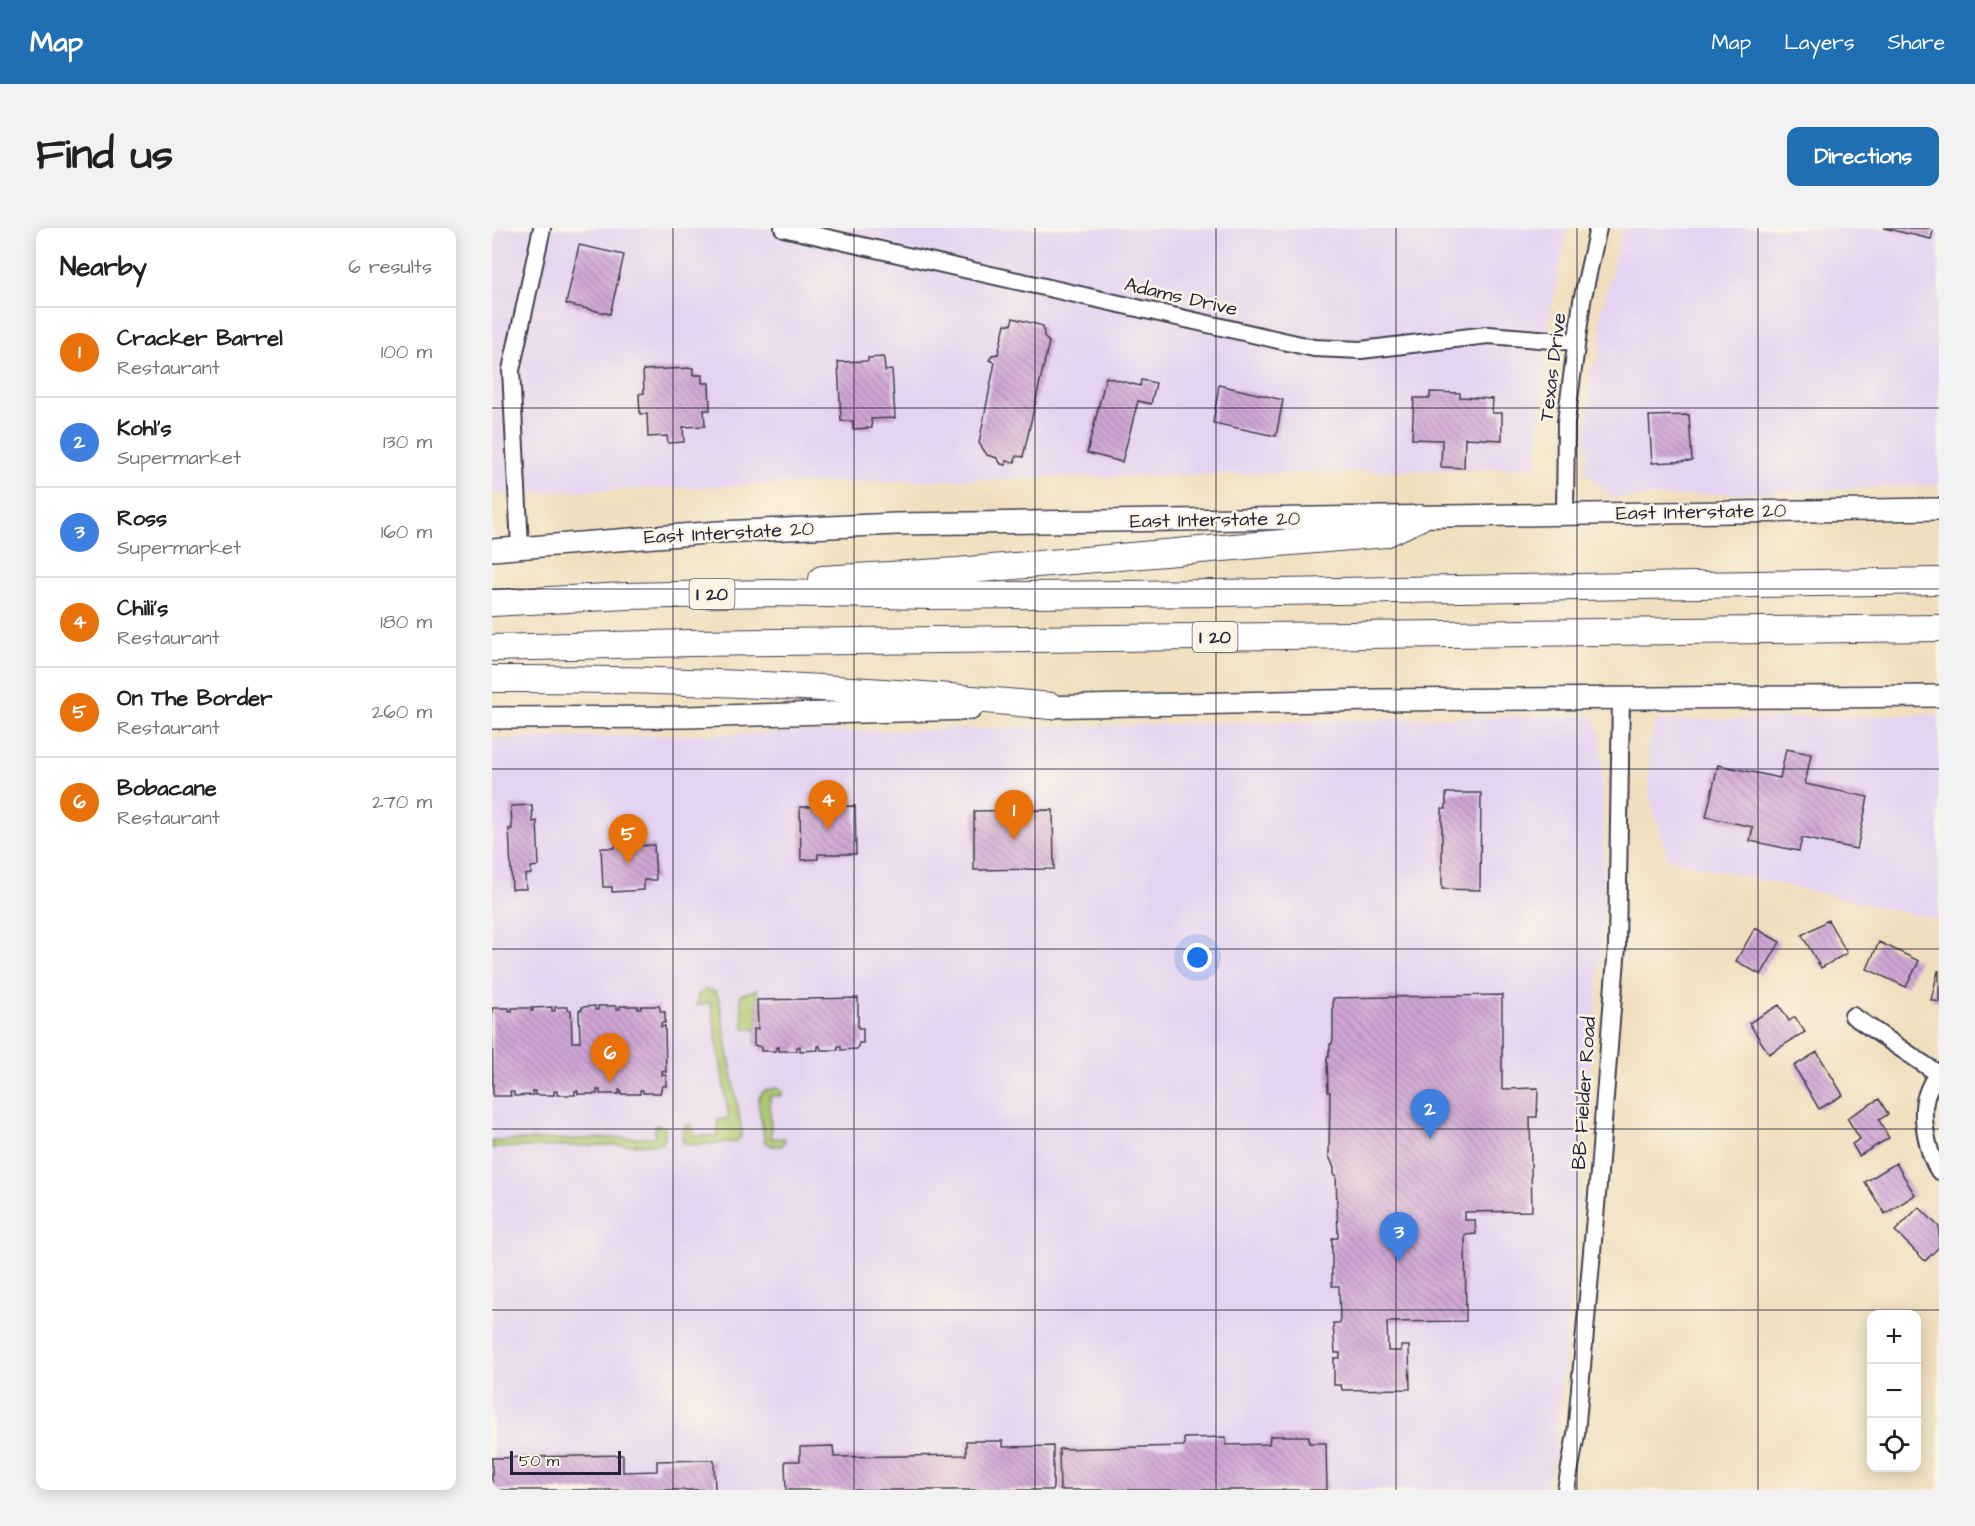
<!DOCTYPE html>
<html lang="en">
<head>
<meta charset="utf-8">
<style>
	:root { --surface:#fff; --page:#f2f2f2; --text:#202124; --muted:#757577; --line:#e0e0e0; --accent:#1f6fb2 }
	body { margin:0; font-family:"Architects Daughter",sans-serif; background:var(--page); color:var(--text) }
	.controls { position:absolute; right:18px; bottom:18px; display:grid; overflow:hidden; border-radius:12px; box-shadow:0 3px 15px #0003 }
	.controls button { width:54px; height:54px; display:grid; place-items:center; padding:0; border:0; border-bottom:2px solid var(--line); background:var(--surface); color:var(--text); font:30px sans-serif }
	.scale { position:absolute; left:18px; bottom:15px; width:111px; box-sizing:border-box; padding-left:6px; border:3px solid #22223b; border-top:0; font-size:16px; line-height:21px; white-space:nowrap; color:#22223b; -webkit-text-stroke:4px #fcf5e5; paint-order:stroke }
	.you { position:absolute; left:706px; top:730px; width:21px; height:21px; margin:-15px; border:4px solid #fff; border-radius:50%; background:#1a73e8; box-shadow:0 0 0 9px #1a73e833 }
	.badge { display:grid; place-items:center; width:39px; height:39px; border-radius:50%; background:var(--accent); color:#fff; font-size:20px; font-weight:700 }
	.pin { position:absolute; translate:-50% -50px; filter:drop-shadow(0 2px 3px #0008) }
	.pin::after { content:''; position:absolute; top:32px; width:21px; height:18px; background:inherit; clip-path:polygon(0 0,100% 0,50% 100%) }
	.list { margin:0; padding:0; list-style:none }
	h2 { display:flex; justify-content:space-between; align-items:center; height:78px; margin:0; padding:0 24px; font-size:26px }
	h2 small { font-size:20px; font-weight:400; color:var(--muted) }
	.list li { display:grid; grid-template-columns:39px 1fr auto; gap:18px; align-items:center; box-sizing:border-box; height:90px; padding:0 24px; border-top:2px solid var(--line) }
	.list b { display:block; font-size:22px; white-space:nowrap }
	.list p { margin:0; font-size:20px; white-space:nowrap; color:var(--muted) }
	.list em { font-size:20px; font-style:normal; color:var(--muted) }
	.icon { flex:none; width:33px; height:33px; fill:none; stroke:currentColor; stroke-width:2; stroke-linecap:round; stroke-linejoin:round }
	.map { position:relative; flex:none; width:1447px; height:1262px; overflow:hidden; border-radius:12px }
	header { display:flex; align-items:center; gap:36px; box-sizing:border-box; height:84px; padding:0 30px; background:var(--accent); color:#fff }
	header strong { font-size:28px }
	nav { display:flex; gap:33px; margin-inline-start:auto; font-size:21px }
	.intro { display:flex; align-items:center; justify-content:space-between; box-sizing:border-box; height:144px; padding:0 36px }
	h1 { margin:0; font-size:42px }
	.button { padding:15px 27px; border-radius:12px; background:var(--accent); color:#fff; font-size:21px; font-weight:700 }
	main { display:flex; gap:36px; padding:0 36px }
	aside { flex:1; background:var(--surface); border-radius:12px; box-shadow:0 3px 15px #0003 }
	.map>svg:first-child { display:block }
</style>
</head>
<body>
<header>
<strong>Map</strong>
<nav><a>Map</a><a>Layers</a><a>Share</a></nav>
</header>
<div class="intro"><h1>Find us</h1><a class="button">Directions</a></div>
<main>
<aside>
<h2>Nearby<small>6 results</small></h2>
<ul class="list">
<li><span class="badge" style="background:#e8710a">1</span><div><b>Cracker Barrel</b><p>Restaurant</p></div><em>100 m</em></li>
<li><span class="badge" style="background:#3f7fe0">2</span><div><b>Kohl's</b><p>Supermarket</p></div><em>130 m</em></li>
<li><span class="badge" style="background:#3f7fe0">3</span><div><b>Ross</b><p>Supermarket</p></div><em>160 m</em></li>
<li><span class="badge" style="background:#e8710a">4</span><div><b>Chili's</b><p>Restaurant</p></div><em>180 m</em></li>
<li><span class="badge" style="background:#e8710a">5</span><div><b>On The Border</b><p>Restaurant</p></div><em>260 m</em></li>
<li><span class="badge" style="background:#e8710a">6</span><div><b>Bobacane</b><p>Restaurant</p></div><em>270 m</em></li>
</ul>
</aside>
<div class="map">
<svg width="1447" height="1262" viewBox="0 0 1447 1262">
	<defs>
		<pattern id="building-back-hatch" width="6" height="6" patternUnits="userSpaceOnUse" patternTransform="scale(1.5)"><rect width="6" height="6" fill="#d0a5d5"/><path d="M-1 5l2 2M0 0l6 6M5-1l2 2" fill="none" stroke="#a886ae"/></pattern>
	</defs>
	<rect width="100%" height="100%" fill="#fcf5e5"/>
	<filter id="ink" filterUnits="userSpaceOnUse"><feTurbulence type="fractalNoise" baseFrequency=".0167" numOctaves="2"/><feDisplacementMap in="SourceGraphic" scale="12" xChannelSelector="R" yChannelSelector="G"/><feConvolveMatrix kernelMatrix="1 2 1 2 8 2 1 2 1" color-interpolation-filters="sRGB"/></filter>
	<filter id="wash" filterUnits="userSpaceOnUse"><feTurbulence type="fractalNoise" baseFrequency=".008" numOctaves="4" result="noise"/><feDisplacementMap in="SourceGraphic" scale="24" xChannelSelector="R" yChannelSelector="G"/><feGaussianBlur stdDeviation="1.35" result="paint"/><feColorMatrix in="noise" values="0 0 0 0 0 0 0 0 0 0 0 0 0 0 0 0 0 1.4 0 .05"/><feComposite in="paint" operator="in"/></filter>
	<g filter="url(#wash)">
		<rect width="100%" height="100%" fill="#f0dfbe"/>
		<path fill="#e4d3f1" d="M0,0H1076L1057,90L1043,240L355,254L0,266Z
			M1130,0H1447V257L1120,270L1093,244V236L1096,232V221L1093,219L1100,139L1107,131L1111,105L1107,95Z
			M1447,486V692L1176,631L1158,569L1156,515L1165,493Z
			M1087,487L1100,488L1109,507L1112,653L1111,701L1063,1227L1053,1262H0V511Z"/>
		<path fill="#abc66c" stroke="#667454" stroke-width="1.5" d="M214,761L224,764L227,771L250,904L248,910L243,914L197,917L192,915L190,910L193,898L200,896L202,908H226V892L237,890L219,775L205,777L206,767Z
			M265,761L266,801H252L248,767Z
			M286,860L290,863V868H278L279,910H293L291,916L289,918H280L273,914L266,873C269,862 275,861 286,860Z
			M163,897L173,899V911L168,916L0,920V913L163,909Z"/>
		<g id="blocks">
			<path fill="url(#building-back-hatch)" d="M1392,0H1442L1439,11Z
				M87,17L132,27L118,86L74,76Z
				M521,90L551,98L552,109L557,114L531,229L524,228L523,234L514,233V237L509,236L505,230L495,227L487,215L503,134L497,132L500,127L506,126L513,96L519,97Z
				M392,129L393,143L400,142L403,190L379,191L380,200L361,201V193H349L346,134L376,133V130Z
				M201,140V147H210V155H217L218,182H212L213,198L191,199L192,214L176,215L175,208L156,209L155,186H148L147,166L152,165L151,142Z
				M614,149L648,158L649,152L664,155L659,176L646,173L630,234L595,225Z
				M727,157L791,172L784,208L721,195Z
				M938,164L968,165V169L1001,171L1000,185H1010V212L973,210L972,240L949,239L950,212L920,211L922,170H938Z
				M1197,187L1200,233L1160,235L1157,188Z
				M1294,521L1319,526L1313,556L1376,569L1365,621L1310,610L1307,623L1258,613L1261,599L1214,589L1226,537L1288,550Z
				M954,565H989L988,662L950,661V581H954Z
				M40,577L41,594L45,593L47,638L39,639V646L33,647L34,661H20L17,601H20L19,578Z
				M363,578L364,626H326V631L309,632L308,579Z
				M561,582L562,641L482,642V583Z
				M131,612L141,618L162,617L164,652H152V662L120,664V659H111L109,620H122L126,614Z
				M1336,692L1355,725L1329,740L1310,707Z
				M1263,700L1288,714L1269,747L1244,733Z
				M1387,714L1427,733L1414,759L1375,741Z
				M1446,743H1447V774L1439,772Z
				M1010,767V861L1046,860L1045,889H1038L1040,983L973,984V992H983L984,1006L973,1007L974,1093L895,1094L896,1123H909V1118H917L918,1161L850,1162L849,1157H842V1130H848V1125H843L841,1095H848L847,1058H840V1010H846L844,947H842V940L837,928L838,864H836L835,829H837V822H838V816H840L841,810V770Z
				M366,770V800H371V815H367L365,821L349,822V818H346V822H329L328,818H326V822L308,823V818L305,819V823H287V819H285L284,823H269V819L262,817V801H266L265,772Z
				M1287,777L1297,793L1303,789L1313,804L1277,826L1257,795Z
				M103,778V782H106V778H125V781H128V778H146V781H149V778H167L169,784H173V795H169V799L173,798L174,844L170,843V847H174V858H170L168,865H151V862H148V866H129V862H127V866H108V862H105V866H86V863H83V867H65V863H62V867H43V863H40L41,867L22,868V864H18L19,868H1L0,780H17V783H20V780H39V783H41V780L60,779V783H63V779H76V782H79L80,814H88L87,782H90V779Z
				M1325,824L1351,867L1327,881L1302,838Z
				M1387,871L1396,886L1387,892L1397,910L1367,928L1360,916L1368,911L1355,890Z
				M1404,935L1423,967L1393,986L1373,954Z
				M1427,979L1447,999V1019L1433,1033L1403,1003Z
				M778,1208H817V1215H834L835,1262H568L567,1221L692,1218V1210L734,1209V1217L777,1216Z
				M474,1213H511V1219L561,1218V1262H294L293,1233H308V1219L341,1218L342,1229L474,1227Z
				M131,1227V1244L165,1243V1233L222,1232L223,1262H0V1230Z"/>
		</g>
	</g>
	<g filter="url(#ink)">
		<use href="#blocks" fill-opacity="0" stroke="#413e4f" stroke-width="1.5"/>
		<g fill="none" stroke-linecap="round" stroke-linejoin="round">
			<defs>
				<path id="minor" d="M291,0L822,120L869,122L996,107L1084,114
					M1073,285L1074,194L1090,73L1106,0
					M28,319L19,142L50,0
					M1361,788L1445,845
					M1447,844C1442,850 1436,861 1434,869C1428,888 1436,927 1447,943
					M1074,1262L1084,1206L1107,944L1125,718L1129,470"/>
				<path id="major" d="M0,322L227,304L404,296L1447,281
					M543,479L884,472L1447,468
					M0,490L194,489L479,481"/>
				<path id="highway" d="M330,351L465,343L893,306L927,290
					M0,375L134,368L279,365L440,368L723,365L1447,353
					M0,420L199,415L1447,400
					M0,451C186,450 373,460 559,478"/>
			</defs>
			<use href="#minor" stroke="#413e4f" stroke-width="20"/>
			<use href="#major" stroke="#413e4f" stroke-width="24"/>
			<use href="#highway" stroke="#413e4f" stroke-width="28"/>
			<use href="#minor" stroke="#fff" stroke-width="16"/>
			<use href="#major" stroke="#fff" stroke-width="21"/>
			<use href="#highway" stroke="#fff" stroke-width="26"/>
		</g>
	</g>
	<path fill="none" stroke="#22223b" stroke-width="1.5" stroke-opacity="0.55" d="M181,0V1262M362,0V1262M543,0V1262M724,0V1262M904,0V1262M1085,0V1262M1266,0V1262M0,180H1447M0,361H1447M0,541H1447M0,721H1447M0,901H1447M0,1082H1447"/>
	<g text-anchor="middle" dominant-baseline="central" stroke-width="5" stroke-linejoin="round" paint-order="stroke">
		<g fill="#fcf5e5" stroke="#63616e" stroke-width="1.5">
			<rect x="197.5" y="351" width="45" height="30" rx="4.5"/>
			<rect x="700.5" y="394" width="45" height="30" rx="4.5"/>
		</g>
		<g font-size="18" font-weight="bold" fill="#22223b">
			<text x="220" y="366">I 20</text>
			<text x="723" y="409">I 20</text>
		</g>
		<g font-size="20" fill="#22223b" stroke="#fcf5e5">
			<text transform="translate(689 69) rotate(13)">Adams Drive</text>
			<text transform="translate(1061 139) rotate(-83)">Texas Drive</text>
			<text transform="translate(1209 284) rotate(-1)">East Interstate 20</text>
			<text transform="translate(723 292) rotate(-1)">East Interstate 20</text>
			<text transform="translate(237 305) rotate(-3)">East Interstate 20</text>
			<text transform="translate(1092 865) rotate(-86)">BB Fielder Road</text>
		</g>
	</g>
</svg>
<div class="controls">
<button>+</button>
<button>−</button>
<button><svg class="icon" aria-label="locate" viewBox="0 0 24 24"><circle cx="12" cy="12" r="6"/><path d="M12 2v4M12 18v4M2 12h4M18 12h4"/></svg></button>
</div>
<div class="scale">50 m</div>
<div class="you"></div>
<div class="pin badge" style="left:522px;top:612px;background:#e8710a">1</div>
<div class="pin badge" style="left:938px;top:911px;background:#3f7fe0">2</div>
<div class="pin badge" style="left:907px;top:1034px;background:#3f7fe0">3</div>
<div class="pin badge" style="left:336px;top:602px;background:#e8710a">4</div>
<div class="pin badge" style="left:136px;top:636px;background:#e8710a">5</div>
<div class="pin badge" style="left:118px;top:855px;background:#e8710a">6</div>
</div>
</main>
</body>
</html>
